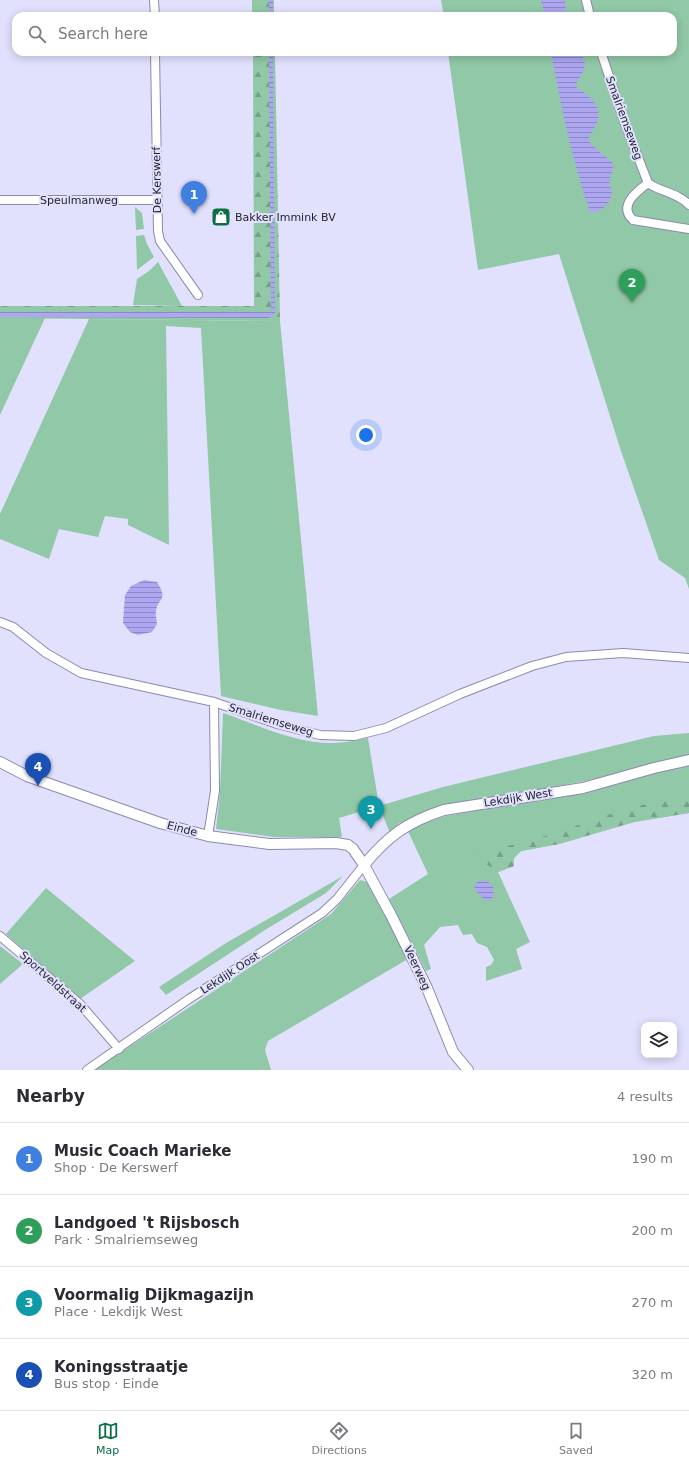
<!DOCTYPE html>
<html lang="en">
<head>
<meta charset="utf-8">
<style>
	:root { --surface:#fff; --page:#f2f2f3; --text:#2b2b33; --muted:#7c7c81; --line:#e1e1e2; --accent:#0b6e44 }
	body { margin:0; font-family:"DejaVu Sans",sans-serif; background:var(--page); color:var(--text) }
	.controls { position:absolute; right:12px; bottom:12px; display:grid; overflow:hidden; border-radius:8px; box-shadow:0 2px 10px #0003 }
	.controls button { width:36px; height:36px; display:grid; place-items:center; padding:0; border:0; border-bottom:1px solid var(--line); background:var(--surface); color:var(--text); font:20px sans-serif }
	.you { position:absolute; left:366px; top:435px; width:14px; height:14px; margin:-10px; border:3px solid #fff; border-radius:50%; background:#1a73e8; box-shadow:0 0 0 6px #1a73e833 }
	.badge { display:grid; place-items:center; width:26px; height:26px; border-radius:50%; background:var(--accent); color:#fff; font-size:13px; font-weight:700 }
	.pin { position:absolute; translate:-50% -33px; filter:drop-shadow(0 1px 2px #0008) }
	.pin::after { content:''; position:absolute; top:21px; width:14px; height:12px; background:inherit; clip-path:polygon(0 0,100% 0,50% 100%) }
	.list { margin:0; padding:0; list-style:none }
	h2 { display:flex; justify-content:space-between; align-items:center; height:52px; margin:0; padding:0 16px; font-size:17px }
	h2 small { font-size:13px; font-weight:400; color:var(--muted) }
	.list li { display:grid; grid-template-columns:26px 1fr auto; gap:12px; align-items:center; box-sizing:border-box; height:72px; padding:0 16px; border-top:1px solid var(--line) }
	.list b { display:block; font-size:15px; white-space:nowrap }
	.list p { margin:0; font-size:13px; white-space:nowrap; color:var(--muted) }
	.list em { font-size:13px; font-style:normal; color:var(--muted) }
	.icon { flex:none; width:22px; height:22px; fill:none; stroke:currentColor; stroke-width:2; stroke-linecap:round; stroke-linejoin:round }
	.map { position:relative; flex:none; width:689px; height:1070px; overflow:hidden }
	.search { position:absolute; background:var(--surface); box-shadow:0 2px 10px #0003; left:12px; right:12px; top:12px; height:44px; display:flex; align-items:center; gap:10px; box-sizing:border-box; padding:0 14px; border-radius:12px; color:var(--muted); font-size:15px }
	.sheet { height:340px; background:var(--surface) }
	nav { display:flex; justify-content:space-around; align-items:center; box-sizing:border-box; height:56px; border-top:1px solid var(--line); background:var(--surface); font-size:11px; color:var(--muted) }
	nav a { display:grid; justify-items:center; gap:2px }
	nav .on { color:var(--accent) }
	.map>svg:first-child { display:block }
</style>
</head>
<body>
<div class="map">
<svg width="689" height="1070" viewBox="0 0 689 1070">
	<defs>
		<pattern id="forest-firs" width="22" height="20" patternUnits="userSpaceOnUse"><rect width="22" height="20" fill="#91c8a7"/><path d="M5 1l3.5 6h-7zM16 11l3.5 6h-7z" fill="#76a289"/></pattern>
		<pattern id="water-rules" width="6" height="5" patternUnits="userSpaceOnUse"><rect width="6" height="5" fill="#aca7f0"/><path d="M0 2.5h6" fill="none" stroke="#8c88c3"/></pattern>
	</defs>
	<rect width="100%" height="100%" fill="#e1e0fd"/>
	<path fill="#91c8a7" d="M441,0H689V589L685,578L659,560L621,451L559,254L478,270L448,52H673V16H444Z
		M135,207L142,213L144,229L136,230Z
		M144,235L147,244L154,257L137,270L136,236Z
		M158,262L182,306L133,305L137,279L149,271Z
		M0,318H45L0,415Z
		M89,319L280,321L318,716L281,710L221,696L201,328L166,326L169,545L128,525V519L105,516L98,537L59,529L49,559L0,539V514Z
		M223,713C258,725 296,744 334,743C345,743 357,740 368,738L379,806L443,787L654,736L689,733V756L585,781L426,811L398,824L399,827L390,833L379,806L339,818L342,837H274L216,829L220,792Z
		M689,764V813L634,822L559,844L521,851L514,858V866L498,872L530,942L516,949L522,969L486,981V967L491,965L494,960L487,947L477,943L472,934L463,935L458,925L440,927L424,945L431,969L426,971L389,899L428,874L407,829L446,816L571,795Z
		M343,876L326,893L265,930L166,995L159,987L226,943Z
		M360,880L368,882L371,887L408,959L268,1041L265,1050L271,1070H94L331,914Z
		M46,888L135,961L80,999L6,934Z
		M0,946L23,964L0,984Z"/>
	<path fill="url(#forest-firs)" d="M252,0H274V16H252Z
		M253,52H275L280,321L0,318V306H254Z
		M689,796V813L634,822L559,844L521,851L514,858V866L498,872L486,864L478,851L482,846C501,856 592,819 617,812C641,805 665,798 689,796Z"/>
	<path fill="url(#water-rules)" d="M269,0H273V16H269Z
		M541,0H565L566,16H545Z
		M269,52H273L275,313C272,318 268,318 262,318L0,317V312H271Z
		M551,52H578C591,63 583,72 576,84L577,88C590,96 603,106 597,123C594,130 590,133 588,140L596,149L614,164L609,183C616,195 609,206 597,212H590C572,160 561,106 551,52Z
		M144,580L157,582C169,601 158,597 156,611C155,615 157,621 157,624L152,632L138,635L130,632L123,623L125,595L131,586Z
		M482,881H487L493,886L494,895L490,901C482,899 477,894 474,886L477,882Z"/>
	<g fill="none" stroke-linecap="round" stroke-linejoin="round">
		<defs>
			<path id="minor" d="M154,0L155,16
				M586,0L590,16
				M155,52L158,231L160,241L198,295
				M601,52L624,121L648,183C660,192 679,193 689,205
				M648,183C636,192 618,206 633,220L689,229
				M0,200H158
				M0,622L13,627L46,653L81,673L214,702L277,724L320,735L354,736L386,728L460,694L532,666L566,657L623,653L689,658
				M208,836L215,791L214,702
				M0,936L80,1004L119,1049
				M87,1070L189,999L322,913L337,899L364,865"/>
			<path id="tertiary" d="M0,762L27,776L160,823L208,836L269,844L336,843L348,845L353,849L364,865L391,915L427,988L453,1052L468,1070
				M364,865C388,836 407,822 444,810L583,788L654,768L689,760"/>
		</defs>
		<use href="#minor" stroke="#8c8aac" stroke-width="10"/>
		<use href="#tertiary" stroke="#8c8aac" stroke-width="12"/>
		<use href="#minor" stroke="#fff" stroke-width="8"/>
		<use href="#tertiary" stroke="#fff" stroke-width="10"/>
	</g>
	<defs>
		<symbol id="shop-square" viewBox="-11 -11 22 22"><rect x="-9" y="-9" width="18" height="18" rx="4" fill="#0b6e44" stroke="#e1e0fd"/><path d="M-5-2.5h2.3a2.7 3.5 0 0 1 5.4 0H5L5.5 6h-11ZM-1.5-2.5h3a1.5 2.3 0 0 0-3 0Z" fill="#fff"/></symbol>
	</defs>
	<g fill-rule="evenodd">
		<use href="#shop-square" x="210" y="206" width="22" height="22"/>
	</g>
	<g text-anchor="middle" dominant-baseline="central" stroke-width="4" stroke-linejoin="round" paint-order="stroke">
		<g font-size="11" fill="#242431" stroke="#e1e0fd">
			<text transform="translate(624 118) rotate(70)">Smalriemseweg</text>
			<text transform="translate(157 180) rotate(-91)">De Kerswerf</text>
			<text x="79" y="200">Speulmanweg</text>
			<text transform="translate(271 720) rotate(17)">Smalriemseweg</text>
			<text transform="translate(518 798) rotate(-9)">Lekdijk West</text>
			<text transform="translate(182 829) rotate(15)">Einde</text>
			<text transform="translate(417 968) rotate(65)">Veerweg</text>
			<text transform="translate(230 973) rotate(-33)">Lekdijk Oost</text>
			<text transform="translate(53 982) rotate(42)">Sportveldstraat</text>
		</g>
		<g font-size="11" fill="#242431" stroke="#e1e0fd" text-anchor="start">
			<text x="235" y="217">Bakker Immink BV</text>
		</g>
	</g>
</svg>
<div class="controls">
<button><svg class="icon" aria-label="layers" viewBox="0 0 24 24"><path d="M12 4l9 5-9 5-9-5zM3 14l9 5 9-5"/></svg></button>
</div>
<div class="you"></div>
<div class="pin badge" style="left:194px;top:214px;background:#3f7fe0">1</div>
<div class="pin badge" style="left:632px;top:302px;background:#2e9e5b">2</div>
<div class="pin badge" style="left:371px;top:829px;background:#0f9aa8">3</div>
<div class="pin badge" style="left:38px;top:786px;background:#1a4fb4">4</div>
<div class="search"><svg class="icon" aria-label="search" viewBox="0 0 24 24"><circle cx="10" cy="10" r="6"/><path d="M15 15l6 6"/></svg>Search here</div>
</div>
<section class="sheet">
<h2>Nearby<small>4 results</small></h2>
<ul class="list">
<li><span class="badge" style="background:#3f7fe0">1</span><div><b>Music Coach Marieke</b><p>Shop · De Kerswerf</p></div><em>190 m</em></li>
<li><span class="badge" style="background:#2e9e5b">2</span><div><b>Landgoed 't Rijsbosch</b><p>Park · Smalriemseweg</p></div><em>200 m</em></li>
<li><span class="badge" style="background:#0f9aa8">3</span><div><b>Voormalig Dijkmagazijn</b><p>Place · Lekdijk West</p></div><em>270 m</em></li>
<li><span class="badge" style="background:#1a4fb4">4</span><div><b>Koningsstraatje</b><p>Bus stop · Einde</p></div><em>320 m</em></li>
</ul>
</section>
<nav>
<a class="on"><svg class="icon" aria-label="map" viewBox="0 0 24 24"><path d="M3 6l6-2 6 2 6-2v14l-6 2-6-2-6 2zM9 4v14M15 6v14"/></svg>Map</a>
<a><svg class="icon" aria-label="directions" viewBox="0 0 24 24"><path d="M12 3l9 9-9 9-9-9zM9 14v-3h6M13 9l2 2-2 2"/></svg>Directions</a>
<a><svg class="icon" aria-label="saved" viewBox="0 0 24 24"><path d="M7 4h10v16l-5-4-5 4z"/></svg>Saved</a>
</nav>
</body>
</html>
